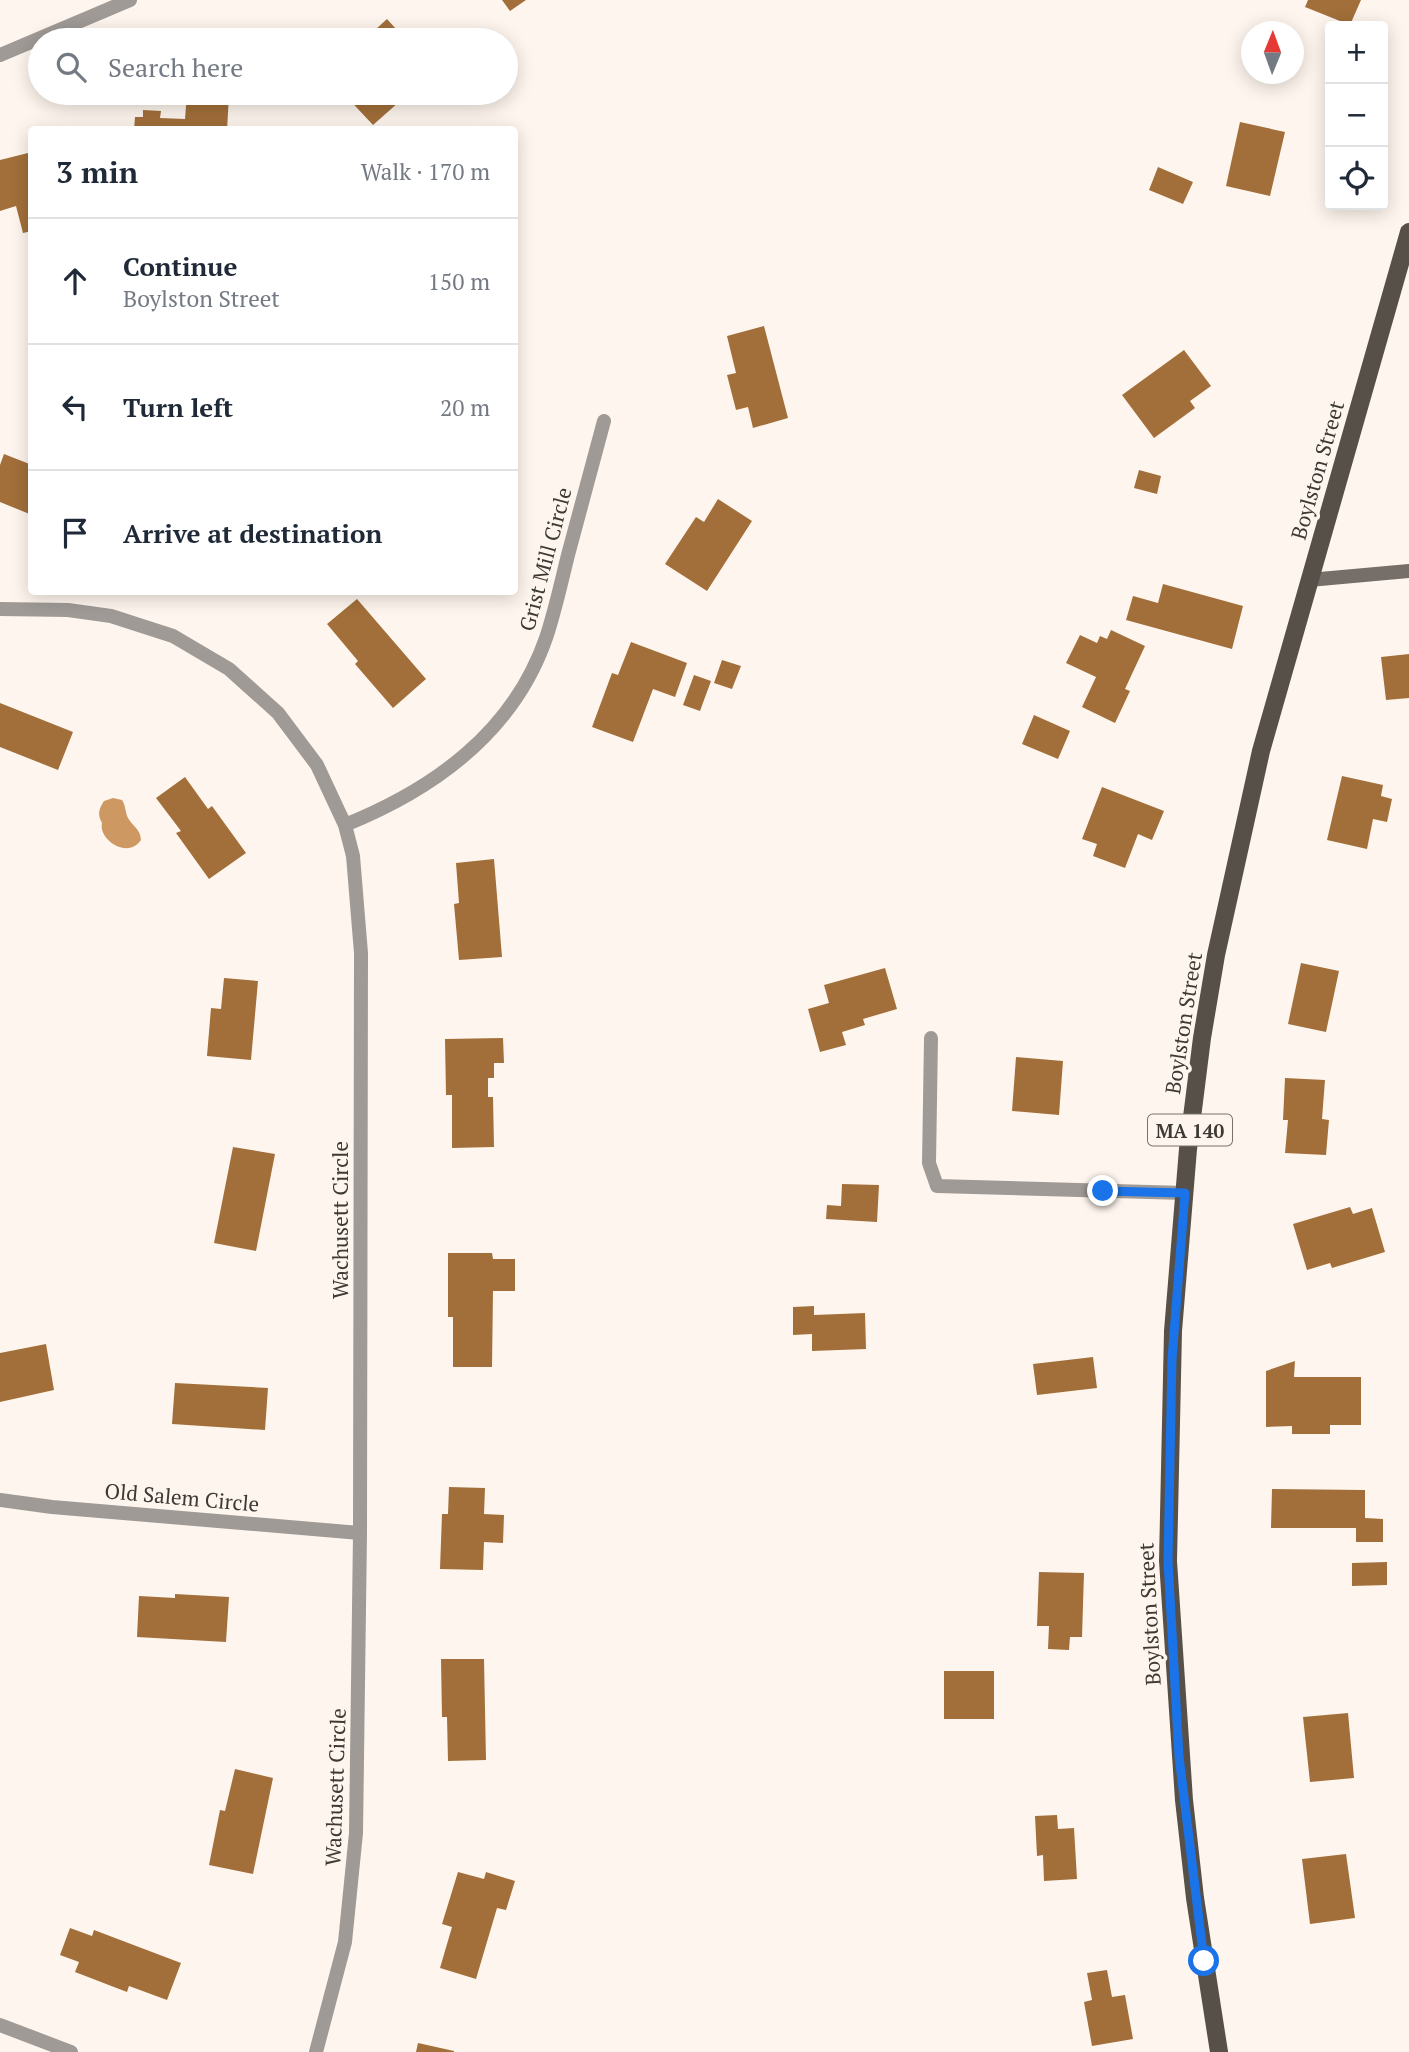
<!DOCTYPE html>
<html lang="en">
<head>
<meta charset="utf-8">
<style>
	:root { --surface:#fff; --page:#f6f6f7; --text:#1f2937; --muted:#747a83; --line:#e0e1e3 }
	body { margin:0; font-family:"PT Serif",serif; background:var(--page); color:var(--text) }
	.controls { position:absolute; right:21px; top:21px; display:grid; overflow:hidden; border-radius:7px; box-shadow:0 4px 18px #0003 }
	.controls button { width:63px; height:63px; display:grid; place-items:center; padding:0; border:0; border-bottom:2px solid var(--line); background:var(--surface); color:var(--text); font:35px sans-serif }
	.compass { position:absolute; left:1241px; top:21px; width:63px; height:63px; border-radius:50%; background:var(--surface); box-shadow:0 4px 18px #0003; rotate:1deg }
	.stop { position:absolute; width:21px; height:21px; margin:-16px; border:5px solid #1a73e8; border-radius:50%; background:#fff }
	.stop.end { background:#1a73e8; border-color:#fff; box-shadow:0 2px 7px #0008 }
	.list { margin:0; padding:0; list-style:none }
	h2 { display:flex; justify-content:space-between; align-items:center; height:91px; margin:0; padding:0 28px; font-size:30px }
	h2 small { font-size:23px; font-weight:400; color:var(--muted) }
	.list li { display:grid; grid-template-columns:46px 1fr auto; gap:21px; align-items:center; box-sizing:border-box; height:126px; padding:0 28px; border-top:2px solid var(--line) }
	.list b { display:block; font-size:26px; white-space:nowrap }
	.list p { margin:0; font-size:23px; white-space:nowrap; color:var(--muted) }
	.list em { font-size:23px; font-style:normal; color:var(--muted) }
	.icon { flex:none; width:38px; height:38px; fill:none; stroke:currentColor; stroke-width:2; stroke-linecap:round; stroke-linejoin:round }
	.map { position:relative; flex:none; width:1409px; height:2052px; overflow:hidden }
	.search { position:absolute; background:var(--surface); box-shadow:0 4px 18px #0003; left:28px; top:28px; width:490px; height:77px; display:flex; align-items:center; gap:18px; box-sizing:border-box; padding:0 24px; border-radius:38px; color:var(--muted); font-size:26px }
	.panel { position:absolute; background:var(--surface); box-shadow:0 4px 18px #0003; left:28px; top:126px; width:490px; height:469px; border-radius:7px }
	.map>svg:first-child { display:block }
</style>
</head>
<body>
<div class="map">
<svg width="1409" height="2052" viewBox="0 0 1409 2052">
	<rect width="100%" height="100%" fill="#fef6ee"/>
	<path fill="#ce9863" d="M113,798L122,800C126,806 125,812 128,818C133,827 140,828 141,840C127,860 98,839 102,823C97,814 99,809 104,801Z"/>
	<path fill="#a26f3a" d="M502,0H526L510,11Z
		M1308,0H1361L1350,25L1305,7Z
		M387,19L406,40H364Z
		M187,93L229,95L227,130H134L135,117H143V110L161,111L160,118L185,119Z
		M343,93H390L399,102L373,125Z
		M1240,122L1285,132L1270,196L1226,186Z
		M32,152V231L23,233L16,206L0,211V160Z
		M1158,167L1193,182L1183,204L1149,190Z
		M764,326L788,418L753,428L748,407L736,410L727,375L736,373L727,336Z
		M1184,350L1211,386L1190,401L1195,408L1154,438L1122,395Z
		M4,454L32,465V515L0,502V465Z
		M1139,470L1161,476L1157,494L1134,488Z
		M718,499L752,521L707,591L665,564L696,517L704,522Z
		M1163,584L1243,606L1232,649L1126,620L1133,596L1158,603Z
		M357,599L426,679L393,708L355,664L358,661L327,624Z
		M1111,630L1145,646L1125,689L1130,691L1115,723L1082,707L1096,677L1066,663L1080,635L1097,643L1100,636L1107,639Z
		M631,642L687,663L675,697L653,689L633,742L592,727L612,673L618,675Z
		M1409,654V698L1386,700L1381,657Z
		M722,660L741,666L732,689L714,683Z
		M694,675L711,681L700,711L683,705Z
		M0,703L73,732L58,770L0,747Z
		M1034,715L1070,731L1058,759L1022,744Z
		M1342,776L1383,785L1381,796L1392,799L1387,822L1373,819L1367,849L1327,840Z
		M185,777L208,809L212,806L246,853L209,879L176,833L181,831L156,798Z
		M1102,787L1164,811L1152,840L1138,834L1125,868L1093,856L1097,844L1082,839Z
		M494,859L502,957L459,960L454,904L459,903L456,863Z
		M1301,963L1339,971L1326,1032L1288,1024Z
		M885,968L897,1009L863,1019L865,1025L842,1032L846,1045L820,1052L808,1009L829,1003L824,985Z
		M224,978L258,981L251,1060L207,1056L211,1008L221,1009Z
		M503,1038L504,1063H494V1078H488V1097H493L494,1147L452,1148V1095H446L445,1039Z
		M1016,1057L1063,1061L1059,1115L1012,1111Z
		M1285,1078L1325,1080L1322,1119L1329,1120L1326,1155L1285,1153L1288,1120H1283Z
		M233,1147L275,1154L256,1251L214,1243Z
		M842,1184L879,1185L877,1222L826,1219L827,1205L841,1206Z
		M1350,1207L1353,1214L1372,1208L1385,1252L1332,1268L1330,1263L1307,1270L1293,1224Z
		M448,1253H492L493,1259H515V1291H493L492,1367H453V1317H448Z
		M814,1306V1315L865,1313L866,1349L812,1351V1334L793,1335V1307Z
		M46,1344L54,1390L0,1402V1353Z
		M1093,1357L1097,1388L1037,1395L1033,1364Z
		M1295,1361L1294,1377H1361V1425H1330V1434H1292V1426L1266,1427V1371Z
		M175,1383L268,1388L265,1430L172,1424Z
		M449,1487L485,1488L484,1514L504,1515L503,1543L484,1542L483,1570L440,1569L442,1514H448Z
		M1272,1489L1365,1490V1518L1383,1519V1542H1356V1528H1271Z
		M1387,1562V1585L1352,1586V1563Z
		M1039,1572L1084,1573L1082,1637H1070L1069,1650L1048,1649L1049,1626H1037Z
		M175,1594L229,1597L226,1642L137,1637L139,1596L175,1598Z
		M441,1659H484L486,1760L448,1761L447,1717H442Z
		M944,1671H994V1719H944Z
		M1348,1713L1354,1778L1310,1782L1303,1717Z
		M235,1769L273,1778L253,1874L209,1865L220,1810L225,1811Z
		M1057,1815L1058,1829L1074,1828L1077,1879L1044,1881L1043,1855L1037,1856L1035,1816Z
		M1346,1854L1355,1918L1310,1924L1302,1859Z
		M458,1872L484,1879L486,1872L515,1881L506,1910L497,1908L476,1979L440,1968L452,1927L442,1924Z
		M70,1928L92,1936L94,1930L181,1963L167,2000L129,1986L127,1992L75,1972L79,1962L60,1955Z
		M1107,1970L1112,1997L1125,1995L1133,2039L1092,2046L1084,2002L1092,2000L1087,1973Z
		M418,2043L454,2051V2052H416Z"/>
	<g fill="none" stroke-linecap="round" stroke-linejoin="round">
		<path stroke="#9f9a96" stroke-width="14" d="M931,1038L929,1163L937,1186L1185,1193"/>
		<path stroke="#9f9a96" stroke-width="14" d="M0,55L130,0
			M0,609L68,610L111,616L173,636L229,669L278,713L317,765L345,825L353,856L361,953L360,1533L356,1833L345,1942L316,2052
			M345,825C434,789 513,733 546,638C555,611 561,583 568,555C580,510 592,466 604,421
			M0,1500L52,1507L360,1533
			M0,2025L71,2052"/>
		<path stroke="#756e69" stroke-width="14" d="M1309,580L1409,571"/>
		<path stroke="#575049" stroke-width="18" d="M1219,2052L1195,1898L1184,1800L1168,1561L1173,1331L1188,1149L1202,1038L1216,955L1261,751L1409,232"/>
	</g>
	<g fill="none" stroke-linecap="round" stroke-linejoin="round">
		<path stroke="#1a73e8" stroke-width="9" d="M1103,1191L1185,1193L1172,1359L1168,1561L1179,1756L1204,1961"/>
	</g>
	<g text-anchor="middle" dominant-baseline="central" stroke-width="7" stroke-linejoin="round" paint-order="stroke">
		<rect fill="#fef6ee" stroke="#77726c" stroke-width="2" x="1148" y="1114.5" width="84" height="31" rx="5"/>
		<g font-size="19" font-weight="bold" fill="#3d3935">
			<text x="1190" y="1130">MA 140</text>
		</g>
		<g font-size="21" fill="#3d3935" stroke="#fef6ee">
			<text transform="translate(1317 470) rotate(-74)">Boylston Street</text>
			<text transform="translate(545 559) rotate(-75)">Grist Mill Circle</text>
			<text transform="translate(1183 1023) rotate(-81)">Boylston Street</text>
			<text transform="translate(340 1220) rotate(-90)">Wachusett Circle</text>
			<text transform="translate(182 1497) rotate(5)">Old Salem Circle</text>
			<text transform="translate(1149 1614) rotate(-93)">Boylston Street</text>
			<text transform="translate(335 1787) rotate(-88)">Wachusett Circle</text>
		</g>
	</g>
</svg>
<div class="controls">
<button>+</button>
<button>−</button>
<button><svg class="icon" aria-label="locate" viewBox="0 0 24 24"><circle cx="12" cy="12" r="6"/><path d="M12 2v4M12 18v4M2 12h4M18 12h4"/></svg></button>
</div>
<svg class="compass" viewBox="-18 -18 36 36"><path d="M0-13l5 13h-10z" fill="#e53935"/><path d="M0 13l5-13h-10z" fill="#747a83"/></svg>
<div class="stop" style="left:1204px;top:1961px"></div>
<div class="stop end" style="left:1103px;top:1191px"></div>
<div class="search"><svg class="icon" aria-label="search" viewBox="0 0 24 24"><circle cx="10" cy="10" r="6"/><path d="M15 15l6 6"/></svg>Search here</div>
<section class="panel">
<h2>3 min<small>Walk · 170 m</small></h2>
<ul class="list">
<li><svg class="icon" aria-label="ahead" viewBox="0 0 24 24"><path d="M12 20V5M6 11l6-6 6 6"/></svg><div><b>Continue</b><p>Boylston Street</p></div><em>150 m</em></li>
<li><svg class="icon" aria-label="left" viewBox="0 0 24 24"><path d="M17 20v-9H6M10 6l-5 5 5 5"/></svg><div><b>Turn left</b></div><em>20 m</em></li>
<li><svg class="icon" aria-label="arrive" viewBox="0 0 24 24"><path d="M6 21V4h12l-3 4 3 4H6"/></svg><div><b>Arrive at destination</b></div></li>
</ul>
</section>
</div>
</body>
</html>
